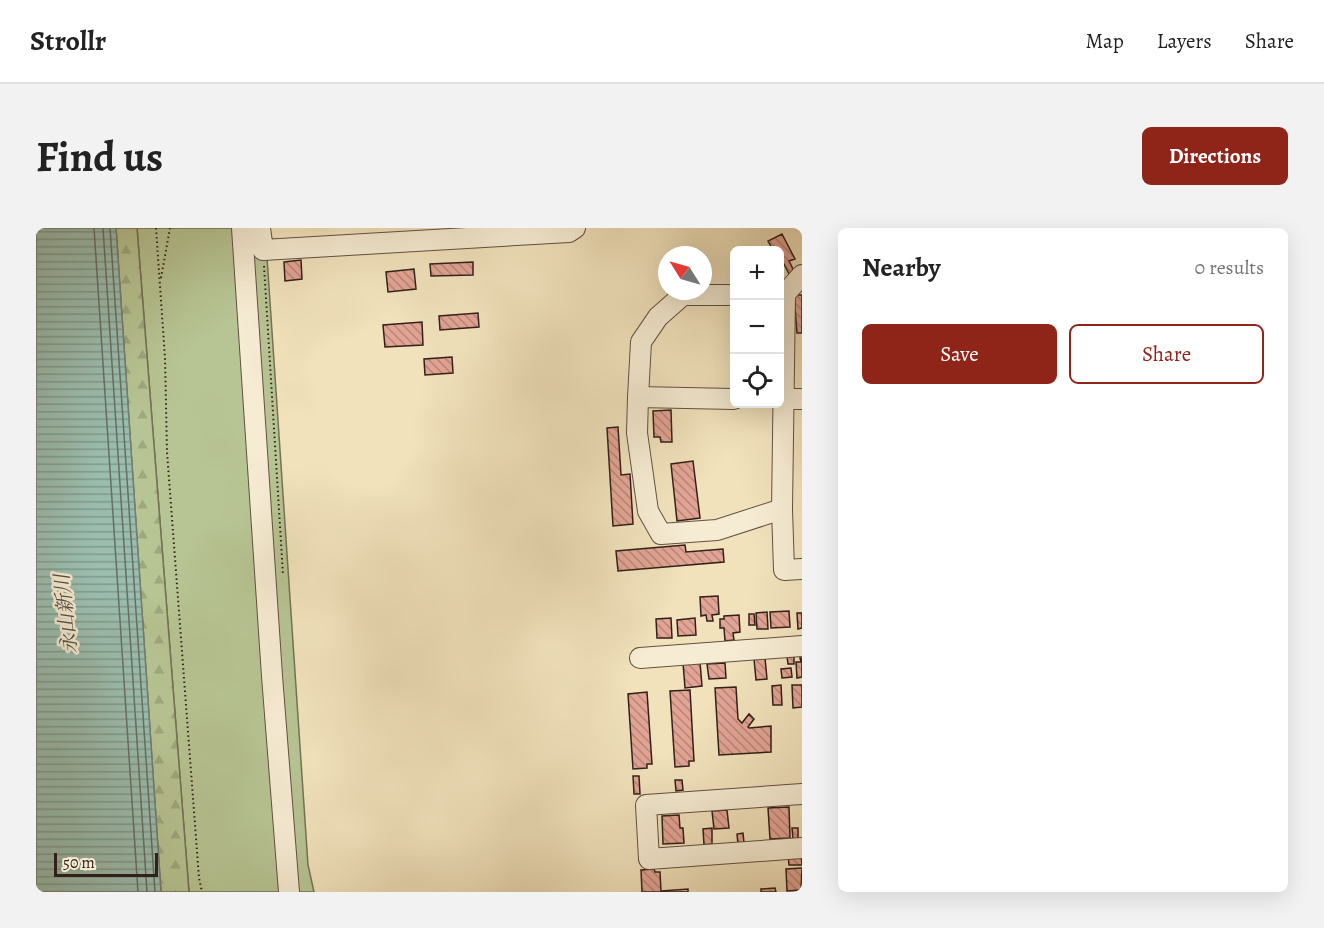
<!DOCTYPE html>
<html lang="en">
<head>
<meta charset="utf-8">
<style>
	:root { --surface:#fff; --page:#f2f2f2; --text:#222; --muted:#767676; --line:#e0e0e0; --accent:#8f2418 }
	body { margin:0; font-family:Alegreya,"Noto Serif JP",serif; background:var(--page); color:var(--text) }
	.controls { position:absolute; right:18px; top:18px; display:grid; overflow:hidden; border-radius:9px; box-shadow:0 6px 24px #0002 }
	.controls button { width:54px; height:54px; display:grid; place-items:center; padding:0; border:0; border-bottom:2px solid var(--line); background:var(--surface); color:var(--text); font:30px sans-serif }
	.compass { position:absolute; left:622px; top:18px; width:54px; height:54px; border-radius:50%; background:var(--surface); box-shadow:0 6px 24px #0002; rotate:307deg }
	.scale { position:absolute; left:18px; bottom:15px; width:104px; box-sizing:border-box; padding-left:6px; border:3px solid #32201a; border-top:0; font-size:16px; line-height:21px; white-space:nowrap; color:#32201a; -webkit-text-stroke:4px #f6ecd3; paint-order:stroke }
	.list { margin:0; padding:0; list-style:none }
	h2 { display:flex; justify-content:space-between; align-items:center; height:78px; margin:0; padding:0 24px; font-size:26px }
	h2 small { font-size:20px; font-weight:400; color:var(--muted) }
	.actions { display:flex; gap:12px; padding:18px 24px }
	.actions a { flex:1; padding:14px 0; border:2px solid var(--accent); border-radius:9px; text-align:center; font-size:21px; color:var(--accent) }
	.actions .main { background:var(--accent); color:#fff }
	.icon { flex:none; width:33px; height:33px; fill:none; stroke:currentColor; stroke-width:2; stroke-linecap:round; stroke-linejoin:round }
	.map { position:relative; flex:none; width:766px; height:664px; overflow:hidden; border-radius:9px }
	header { display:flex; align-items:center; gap:36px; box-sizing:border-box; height:84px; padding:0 30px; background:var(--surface); border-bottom:2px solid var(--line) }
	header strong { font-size:28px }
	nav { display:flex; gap:33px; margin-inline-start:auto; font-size:21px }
	.intro { display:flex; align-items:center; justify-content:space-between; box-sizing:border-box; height:144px; padding:0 36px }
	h1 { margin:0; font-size:42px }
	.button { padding:15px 27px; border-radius:9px; background:var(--accent); color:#fff; font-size:21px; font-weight:700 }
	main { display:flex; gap:36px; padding:0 36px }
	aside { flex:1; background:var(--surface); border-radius:9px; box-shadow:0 6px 24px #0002 }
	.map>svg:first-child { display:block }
</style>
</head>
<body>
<header>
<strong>Strollr</strong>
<nav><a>Map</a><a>Layers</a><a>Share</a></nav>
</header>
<div class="intro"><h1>Find us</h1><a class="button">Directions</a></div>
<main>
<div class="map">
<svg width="766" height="664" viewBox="0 0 766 664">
	<defs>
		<pattern id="forest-firs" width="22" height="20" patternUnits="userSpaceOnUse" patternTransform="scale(1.5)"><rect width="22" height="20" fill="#b7c493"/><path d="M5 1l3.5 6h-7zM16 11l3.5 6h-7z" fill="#9ea87e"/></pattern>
		<pattern id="water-rules" width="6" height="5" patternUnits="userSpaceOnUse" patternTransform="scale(1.5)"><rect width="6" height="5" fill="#9bbeaf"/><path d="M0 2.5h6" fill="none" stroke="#7f9a8e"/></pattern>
		<pattern id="building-back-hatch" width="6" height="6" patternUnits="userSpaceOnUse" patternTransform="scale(1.5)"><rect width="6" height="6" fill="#e2a494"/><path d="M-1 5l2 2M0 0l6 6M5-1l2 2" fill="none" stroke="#b88578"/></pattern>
	</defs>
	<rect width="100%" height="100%" fill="#f1e2bc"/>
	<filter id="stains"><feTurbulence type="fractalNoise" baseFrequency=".00333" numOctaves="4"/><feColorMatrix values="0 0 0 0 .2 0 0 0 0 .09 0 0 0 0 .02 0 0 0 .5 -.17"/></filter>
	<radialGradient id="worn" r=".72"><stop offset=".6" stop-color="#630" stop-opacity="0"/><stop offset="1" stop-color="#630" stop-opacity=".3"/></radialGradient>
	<path fill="#b7c493" stroke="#747256" stroke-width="1.5" d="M101,0H229L272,637L278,664H153Z"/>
	<path fill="url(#forest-firs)" stroke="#747256" stroke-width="1.5" d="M80,0H101L153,664H125Z"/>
	<path fill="url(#water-rules)" stroke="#717f73" stroke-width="1.5" d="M0,0H80L125,664H0Z"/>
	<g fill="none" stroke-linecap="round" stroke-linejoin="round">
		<path stroke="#666f64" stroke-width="1.5" d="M58,0L102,664
			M67,0L111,664
			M74,0L119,664"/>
	</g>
	<path fill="url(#building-back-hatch)" stroke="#32201a" stroke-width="1.5" d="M746,6L759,31L753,33L759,45L754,48L748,36L745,38L744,35V22H737L732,13Z
		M265,32L266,51L249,53L248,34Z
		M437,34V47L395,48L394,36Z
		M378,41L380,61L352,64L350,44Z
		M758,67H766V105H761Z
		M442,85L443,99L404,102L403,88Z
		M386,94L387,117L349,119L347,97Z
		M416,129L417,145L389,147L388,131Z
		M635,182L636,214H625L624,209H618L617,183Z
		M582,199L585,247L594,246L597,296L577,298L571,200Z
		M657,233L664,290L641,293L635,236Z
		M649,317L650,324L687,321L688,334L582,343L580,323Z
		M682,368L683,386L676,387L677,393H671L670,387L665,388L664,369Z
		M753,383L754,399L735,400L734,384Z
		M731,384L732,401H721L720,385Z
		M761,385H766V400L762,401Z
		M713,386H718L719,397H713Z
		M703,387L704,404L697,405L698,412L689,413L688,400H684V391H688V388Z
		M635,390L636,410H621L620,391Z
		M659,390L660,407L642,408L641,392Z
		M751,428H758V436H752Z
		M729,430L731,451L720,452L718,431Z
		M764,430H766V449L761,450L760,434H765Z
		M664,434L666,458L649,460L647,435Z
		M689,435L690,450L673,451L671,436Z
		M755,440L756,449L746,450L745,441Z
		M745,457L746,477H737L736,458Z
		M756,457H766V479L757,480Z
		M700,459L702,491L706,495L713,486L718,491L712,499L713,500L735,498V524L683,527L679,460Z
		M654,462L658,533H653V538L639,539L634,463Z
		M611,464L616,536H611V540L597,541L592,466Z
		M597,548H603L604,566H598Z
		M639,552H646L647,562L640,563Z
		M753,579L754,610L734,611L732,580Z
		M691,582L693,600L678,601L676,583Z
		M643,587L644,600H647L648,615L627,616L626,588Z
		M676,600V616L668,617L667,601Z
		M756,600H762V611H757Z
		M707,605L708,615L702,616L701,606Z
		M765,626L766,637H753L752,627Z
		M766,640L765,662L751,663L750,641Z
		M618,641L619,644H624L625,663L652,661V664H606L605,642Z
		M739,660L740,664H725V661Z"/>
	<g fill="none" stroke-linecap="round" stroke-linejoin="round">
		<defs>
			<path id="minor" d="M206,0L236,448L253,664
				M224,0L227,22L533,4L539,0
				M744,66H749L746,281L748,342L766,341
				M749,66L766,47
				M602,169L605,114L622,89L647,67H698
				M698,171L602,169L601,205L612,283L625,306L681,302L746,281
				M744,171H766
				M604,430L766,418
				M766,566L610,577L613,631L766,620"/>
		</defs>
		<use href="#minor" stroke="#625042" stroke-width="22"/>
		<path stroke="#32201a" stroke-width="2" stroke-dasharray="1.5 3" stroke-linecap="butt" d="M120,0L129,130L131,224L163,650L166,664
			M228,38L247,347
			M125,50L134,0"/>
		<use href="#minor" stroke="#f6ecd3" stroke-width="20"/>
	</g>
	<g text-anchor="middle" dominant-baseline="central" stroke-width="5" stroke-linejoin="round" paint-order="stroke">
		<g font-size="20" font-style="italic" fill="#524f47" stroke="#f6ecd3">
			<text transform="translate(30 386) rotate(-96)">永山新川</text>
		</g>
	</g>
	<rect width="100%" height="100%" filter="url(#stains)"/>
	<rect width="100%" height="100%" fill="url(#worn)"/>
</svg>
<div class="controls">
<button>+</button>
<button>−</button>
<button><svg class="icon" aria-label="locate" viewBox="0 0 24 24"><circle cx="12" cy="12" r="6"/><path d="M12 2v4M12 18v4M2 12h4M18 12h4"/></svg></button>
</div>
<svg class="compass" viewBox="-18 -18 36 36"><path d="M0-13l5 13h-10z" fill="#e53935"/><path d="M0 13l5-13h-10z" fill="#767676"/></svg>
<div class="scale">50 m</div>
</div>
<aside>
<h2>Nearby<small>0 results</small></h2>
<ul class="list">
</ul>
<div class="actions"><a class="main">Save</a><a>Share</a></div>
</aside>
</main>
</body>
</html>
